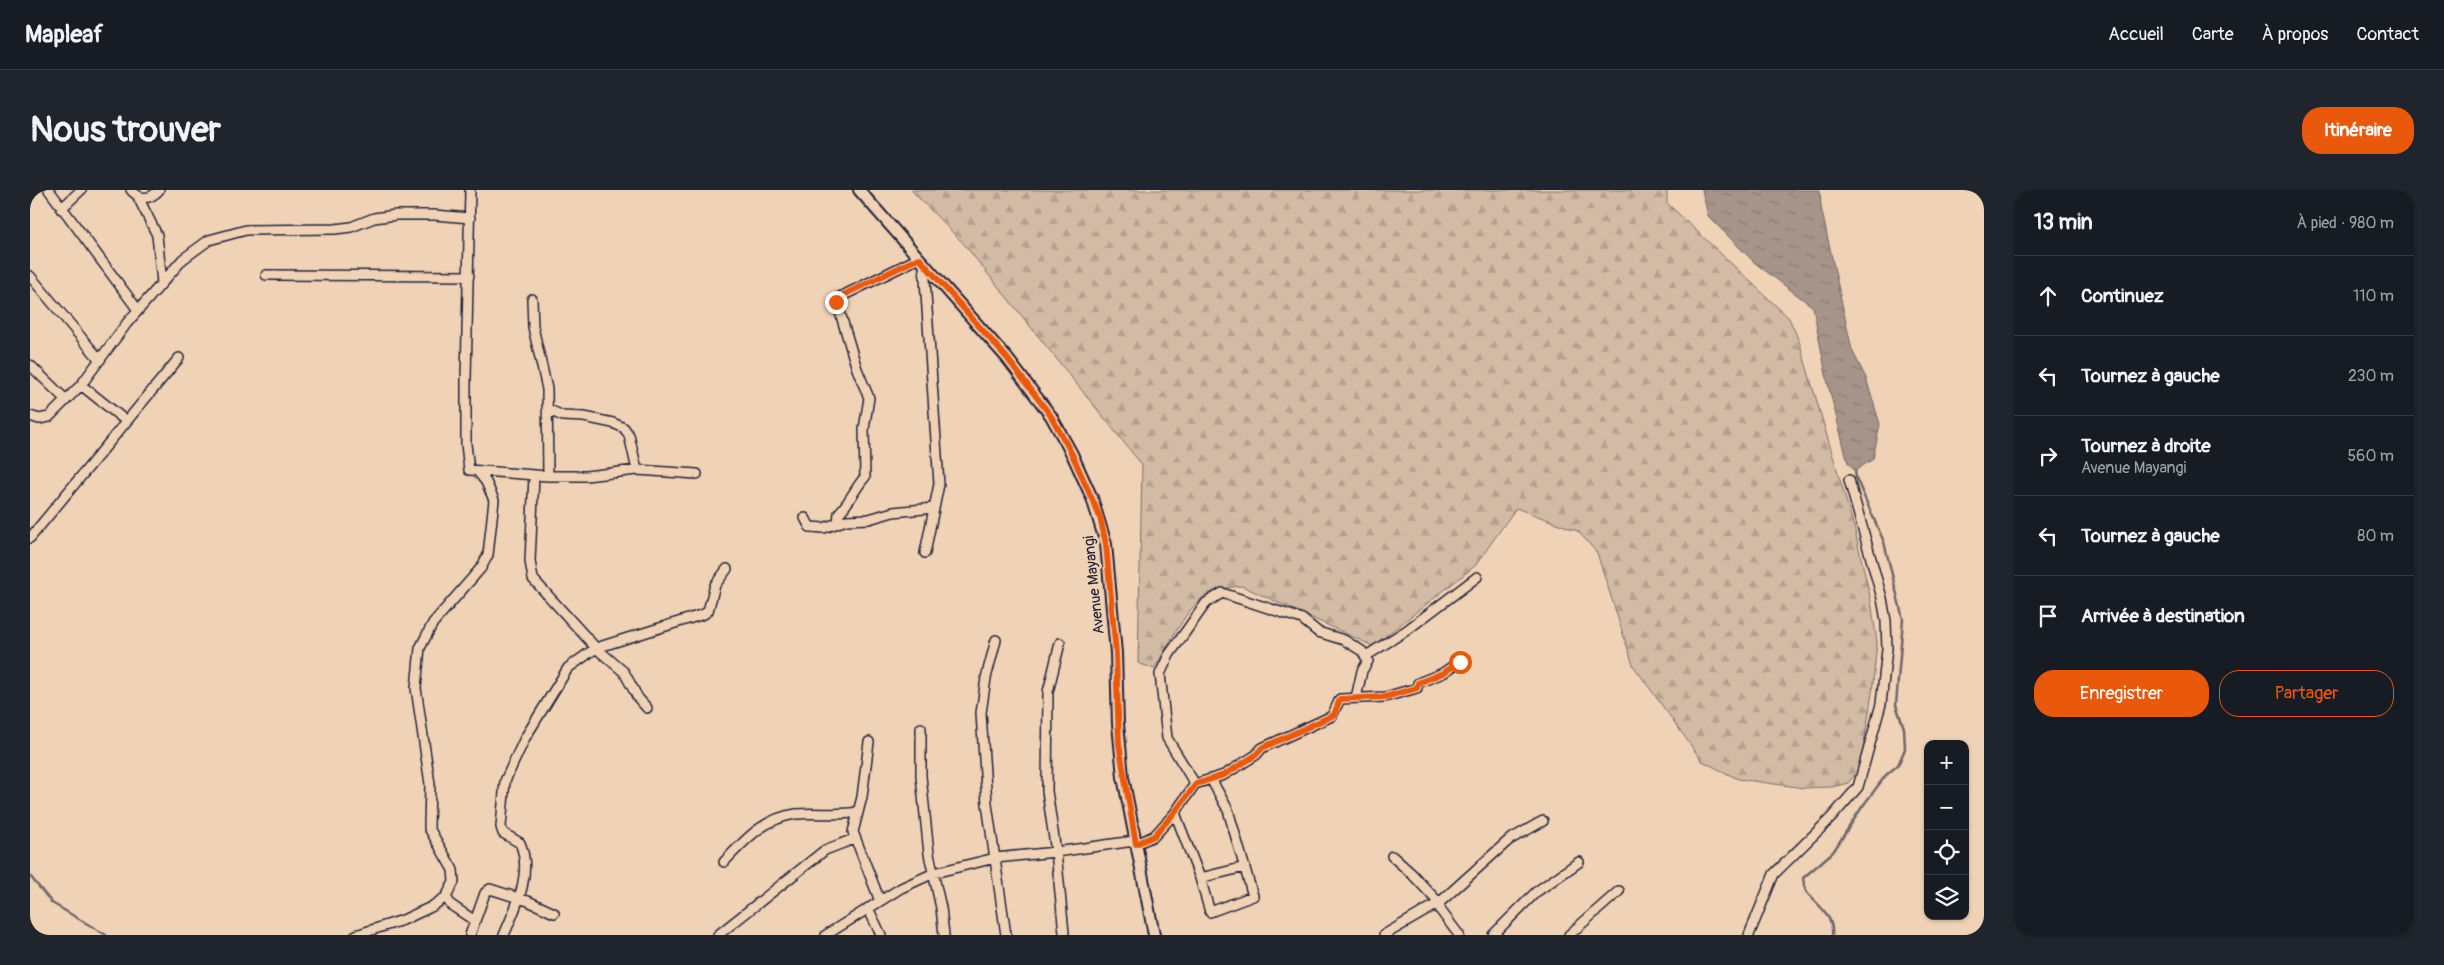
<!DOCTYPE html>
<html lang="fr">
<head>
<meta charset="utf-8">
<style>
	:root { --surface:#171b24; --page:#20242c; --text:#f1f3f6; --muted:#9ea1a6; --line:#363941; --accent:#ea580c }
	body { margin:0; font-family:Pangolin,sans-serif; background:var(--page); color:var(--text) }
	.controls { position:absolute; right:15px; bottom:15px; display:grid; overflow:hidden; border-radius:10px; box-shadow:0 1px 4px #0004 }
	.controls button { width:45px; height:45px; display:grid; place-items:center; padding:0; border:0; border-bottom:1px solid var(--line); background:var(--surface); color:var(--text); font:25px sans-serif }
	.stop { position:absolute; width:15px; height:15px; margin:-11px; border:4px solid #ea580c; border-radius:50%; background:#fff }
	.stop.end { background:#ea580c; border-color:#fff; box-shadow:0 1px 5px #0008 }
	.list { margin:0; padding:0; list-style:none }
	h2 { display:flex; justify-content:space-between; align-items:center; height:65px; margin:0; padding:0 20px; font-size:21px }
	h2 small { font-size:16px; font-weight:400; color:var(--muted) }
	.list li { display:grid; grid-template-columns:32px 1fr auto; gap:15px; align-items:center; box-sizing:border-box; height:80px; padding:0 20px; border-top:1px solid var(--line) }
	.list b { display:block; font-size:19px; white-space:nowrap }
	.list p { margin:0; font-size:16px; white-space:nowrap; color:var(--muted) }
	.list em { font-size:16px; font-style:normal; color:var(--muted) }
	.actions { display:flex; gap:10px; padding:15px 20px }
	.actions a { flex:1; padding:11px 0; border:1px solid var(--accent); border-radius:20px; text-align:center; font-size:18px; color:var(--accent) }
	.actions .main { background:var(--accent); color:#fff }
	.icon { flex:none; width:28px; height:28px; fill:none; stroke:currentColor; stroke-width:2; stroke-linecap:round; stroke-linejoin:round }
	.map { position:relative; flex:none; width:1954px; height:745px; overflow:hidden; border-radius:20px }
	header { display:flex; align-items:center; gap:30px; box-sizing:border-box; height:70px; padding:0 25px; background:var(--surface); border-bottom:1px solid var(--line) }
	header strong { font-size:24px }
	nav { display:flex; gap:28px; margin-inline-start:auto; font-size:18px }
	.intro { display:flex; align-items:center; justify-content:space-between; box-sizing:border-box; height:120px; padding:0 30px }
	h1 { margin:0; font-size:35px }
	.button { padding:12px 22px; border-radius:20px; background:var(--accent); color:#fff; font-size:18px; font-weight:700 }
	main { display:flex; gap:30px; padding:0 30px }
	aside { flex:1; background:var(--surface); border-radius:20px; box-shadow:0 1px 4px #0004 }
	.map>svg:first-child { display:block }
</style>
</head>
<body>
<header>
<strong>Mapleaf</strong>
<nav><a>Accueil</a><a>Carte</a><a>À propos</a><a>Contact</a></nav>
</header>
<div class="intro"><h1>Nous trouver</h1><a class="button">Itinéraire</a></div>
<main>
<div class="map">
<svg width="1954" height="745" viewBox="0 0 1954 745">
	<defs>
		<pattern id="forest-firs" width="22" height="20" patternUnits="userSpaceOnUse" patternTransform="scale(1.25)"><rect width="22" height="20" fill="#d2baa4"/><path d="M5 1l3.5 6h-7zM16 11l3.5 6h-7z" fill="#b4a08e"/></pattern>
		<pattern id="water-ripples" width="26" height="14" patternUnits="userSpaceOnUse" patternTransform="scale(1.25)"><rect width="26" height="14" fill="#a6948a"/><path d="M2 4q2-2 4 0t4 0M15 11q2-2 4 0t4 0" fill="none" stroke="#877872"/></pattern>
	</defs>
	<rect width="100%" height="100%" fill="#f0d3b6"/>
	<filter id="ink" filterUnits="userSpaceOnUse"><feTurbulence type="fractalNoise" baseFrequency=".02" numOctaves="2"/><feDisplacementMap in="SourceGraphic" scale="10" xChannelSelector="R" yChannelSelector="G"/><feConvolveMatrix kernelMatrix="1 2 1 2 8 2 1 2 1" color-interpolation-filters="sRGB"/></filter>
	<g filter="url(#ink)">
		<path fill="url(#forest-firs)" stroke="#7a6e70" d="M881,0H1637V13L1759,128L1769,151L1824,337L1841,411L1847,452L1842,503L1830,579L1818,593L1802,597L1774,598L1708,589L1672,571L1603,475L1567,363L1548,341L1486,318L1445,376L1343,456L1212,396C1202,397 1192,398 1182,402C1158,412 1138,457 1124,479L1108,473L1112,275L933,53Z"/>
		<path fill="url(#water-ripples)" stroke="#71666a" d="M1672,0H1790L1791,17L1822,160L1836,188L1850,234L1843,269L1825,281L1818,273L1797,190L1783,117L1725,73L1678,26Z"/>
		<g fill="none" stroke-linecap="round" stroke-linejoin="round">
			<path stroke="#71666a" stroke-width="2.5" d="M0,686L22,713L76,745
				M1802,745C1804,726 1789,716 1778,704C1774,701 1774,693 1773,688L1803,662L1832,617L1856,585L1868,575L1875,559L1874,538L1866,515L1873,429L1854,352L1826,288L1825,280"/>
			<defs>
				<path id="minor" d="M19,0L108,120
					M101,0C110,10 120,10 129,0
					M440,0L436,189V254L439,280L518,286H556L607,280L667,284
					M108,7L127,45L132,93
					M31,19L51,0
					M894,75L909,294L895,363
					M236,85L439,86
					M0,86L70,170
					M502,109L503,137L517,199L518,286
					M0,175L36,210
					M51,195L96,231
					M519,220L533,226L554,227L583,233L594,238L599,245L607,280
					M0,226L9,229L19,227L51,195L97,133L153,69L179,50L216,40L305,39L321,37L344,28L366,25H404L440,28
					M504,286L500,371L503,389L566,458L594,482L608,508L617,518
					M775,328L780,337L794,338L816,330L839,329L863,322L904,318
					M808,332L809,323C820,312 825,298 835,287L834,239L839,208L827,179L806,109L889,68
					M0,348L149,168
					M966,450L956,488L951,523L957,614L976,745
					M1030,453L1018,502L1017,601L1026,662L1034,743
					M1336,466L1377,440L1447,387
					M891,538V586L899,664L911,718L914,745
					M839,552L832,607L823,642L850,711
					M1165,594L1137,548L1130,484L1139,465L1176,413L1192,403L1272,429L1288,442L1314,450L1332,461L1338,471L1332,481L1326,508
					M1145,623L1170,688L1180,722L1223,706L1198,620L1181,589
					M1106,654L1124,646L1145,623L1165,594L1194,585L1226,565L1232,558L1302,526L1310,509L1355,507L1387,498L1388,493L1413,483L1430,471
					M694,672C715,650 734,628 766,624C787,622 807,626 828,622
					M1170,688L1215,677
					M416,707L421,715L445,731
					M838,718L851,745
					M326,745L373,730L401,717L416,707L424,692L423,680L399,638L400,594L386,498L390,458L403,433L451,378L458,365L464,310L456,292L448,282
					M440,745L455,703L460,699L498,711L524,723
					M474,745C486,717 503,683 490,653L473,643L471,637L475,591L495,548L538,478L566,458L674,424L678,421L685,395L697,379
					M688,745L795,660L824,649
					M796,745L871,698L904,683L965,668L1026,662L1104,651
					M1354,745L1409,713L1382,684L1362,666
					M1429,745L1411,721L1409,713L1479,650L1513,631
					M1463,745L1506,702L1549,672
					M1539,745L1589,701
					M1719,745L1744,684L1801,628L1828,597L1851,514L1857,459L1856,431L1852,408L1819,290"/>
				<path id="tertiary" d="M829,0L977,168L1021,226L1042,264L1062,308L1076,354L1086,463L1088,534L1093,587L1124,745"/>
			</defs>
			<use href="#minor" stroke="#22223b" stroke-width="12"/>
			<use href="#tertiary" stroke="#22223b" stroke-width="14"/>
			<use href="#minor" stroke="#f0d3b6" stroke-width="9"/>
			<use href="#tertiary" stroke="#f0d3b6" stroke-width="10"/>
		</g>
	</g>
	<g fill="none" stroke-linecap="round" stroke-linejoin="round" filter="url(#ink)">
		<path stroke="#ea580c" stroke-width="6" d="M806,112L807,108L889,68L977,168L1021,226L1042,264L1070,327L1076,354L1086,463L1089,554L1106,654L1124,646L1145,622L1166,594L1194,585L1226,565L1232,558L1304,525L1310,509L1355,507L1387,498L1388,493L1413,483L1430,472"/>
	</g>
	<g text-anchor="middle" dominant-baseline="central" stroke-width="5" stroke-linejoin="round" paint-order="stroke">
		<g font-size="15" fill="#22223b" stroke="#f0d3b6">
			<text transform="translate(1064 395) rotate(-96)">Avenue Mayangi</text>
		</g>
	</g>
</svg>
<div class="controls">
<button>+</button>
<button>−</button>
<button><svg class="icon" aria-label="locate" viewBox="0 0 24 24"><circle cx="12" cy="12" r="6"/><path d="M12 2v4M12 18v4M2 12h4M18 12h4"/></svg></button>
<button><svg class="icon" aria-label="layers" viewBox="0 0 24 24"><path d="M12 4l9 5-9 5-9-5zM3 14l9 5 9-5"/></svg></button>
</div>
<div class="stop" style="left:1430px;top:472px"></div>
<div class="stop end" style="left:806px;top:112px"></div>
</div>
<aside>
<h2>13 min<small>À pied · 980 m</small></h2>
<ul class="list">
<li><svg class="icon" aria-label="ahead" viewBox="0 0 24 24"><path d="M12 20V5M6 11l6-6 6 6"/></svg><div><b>Continuez</b></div><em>110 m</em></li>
<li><svg class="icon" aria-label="left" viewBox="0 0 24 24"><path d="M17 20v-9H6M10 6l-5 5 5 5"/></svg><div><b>Tournez à gauche</b></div><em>230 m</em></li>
<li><svg class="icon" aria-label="right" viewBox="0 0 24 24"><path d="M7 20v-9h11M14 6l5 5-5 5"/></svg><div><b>Tournez à droite</b><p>Avenue Mayangi</p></div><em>560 m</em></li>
<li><svg class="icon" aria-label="left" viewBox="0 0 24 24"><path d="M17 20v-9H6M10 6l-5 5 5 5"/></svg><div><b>Tournez à gauche</b></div><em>80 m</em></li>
<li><svg class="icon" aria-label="arrive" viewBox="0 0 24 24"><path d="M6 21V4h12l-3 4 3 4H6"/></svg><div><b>Arrivée à destination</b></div></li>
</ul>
<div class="actions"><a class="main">Enregistrer</a><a>Partager</a></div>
</aside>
</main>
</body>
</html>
